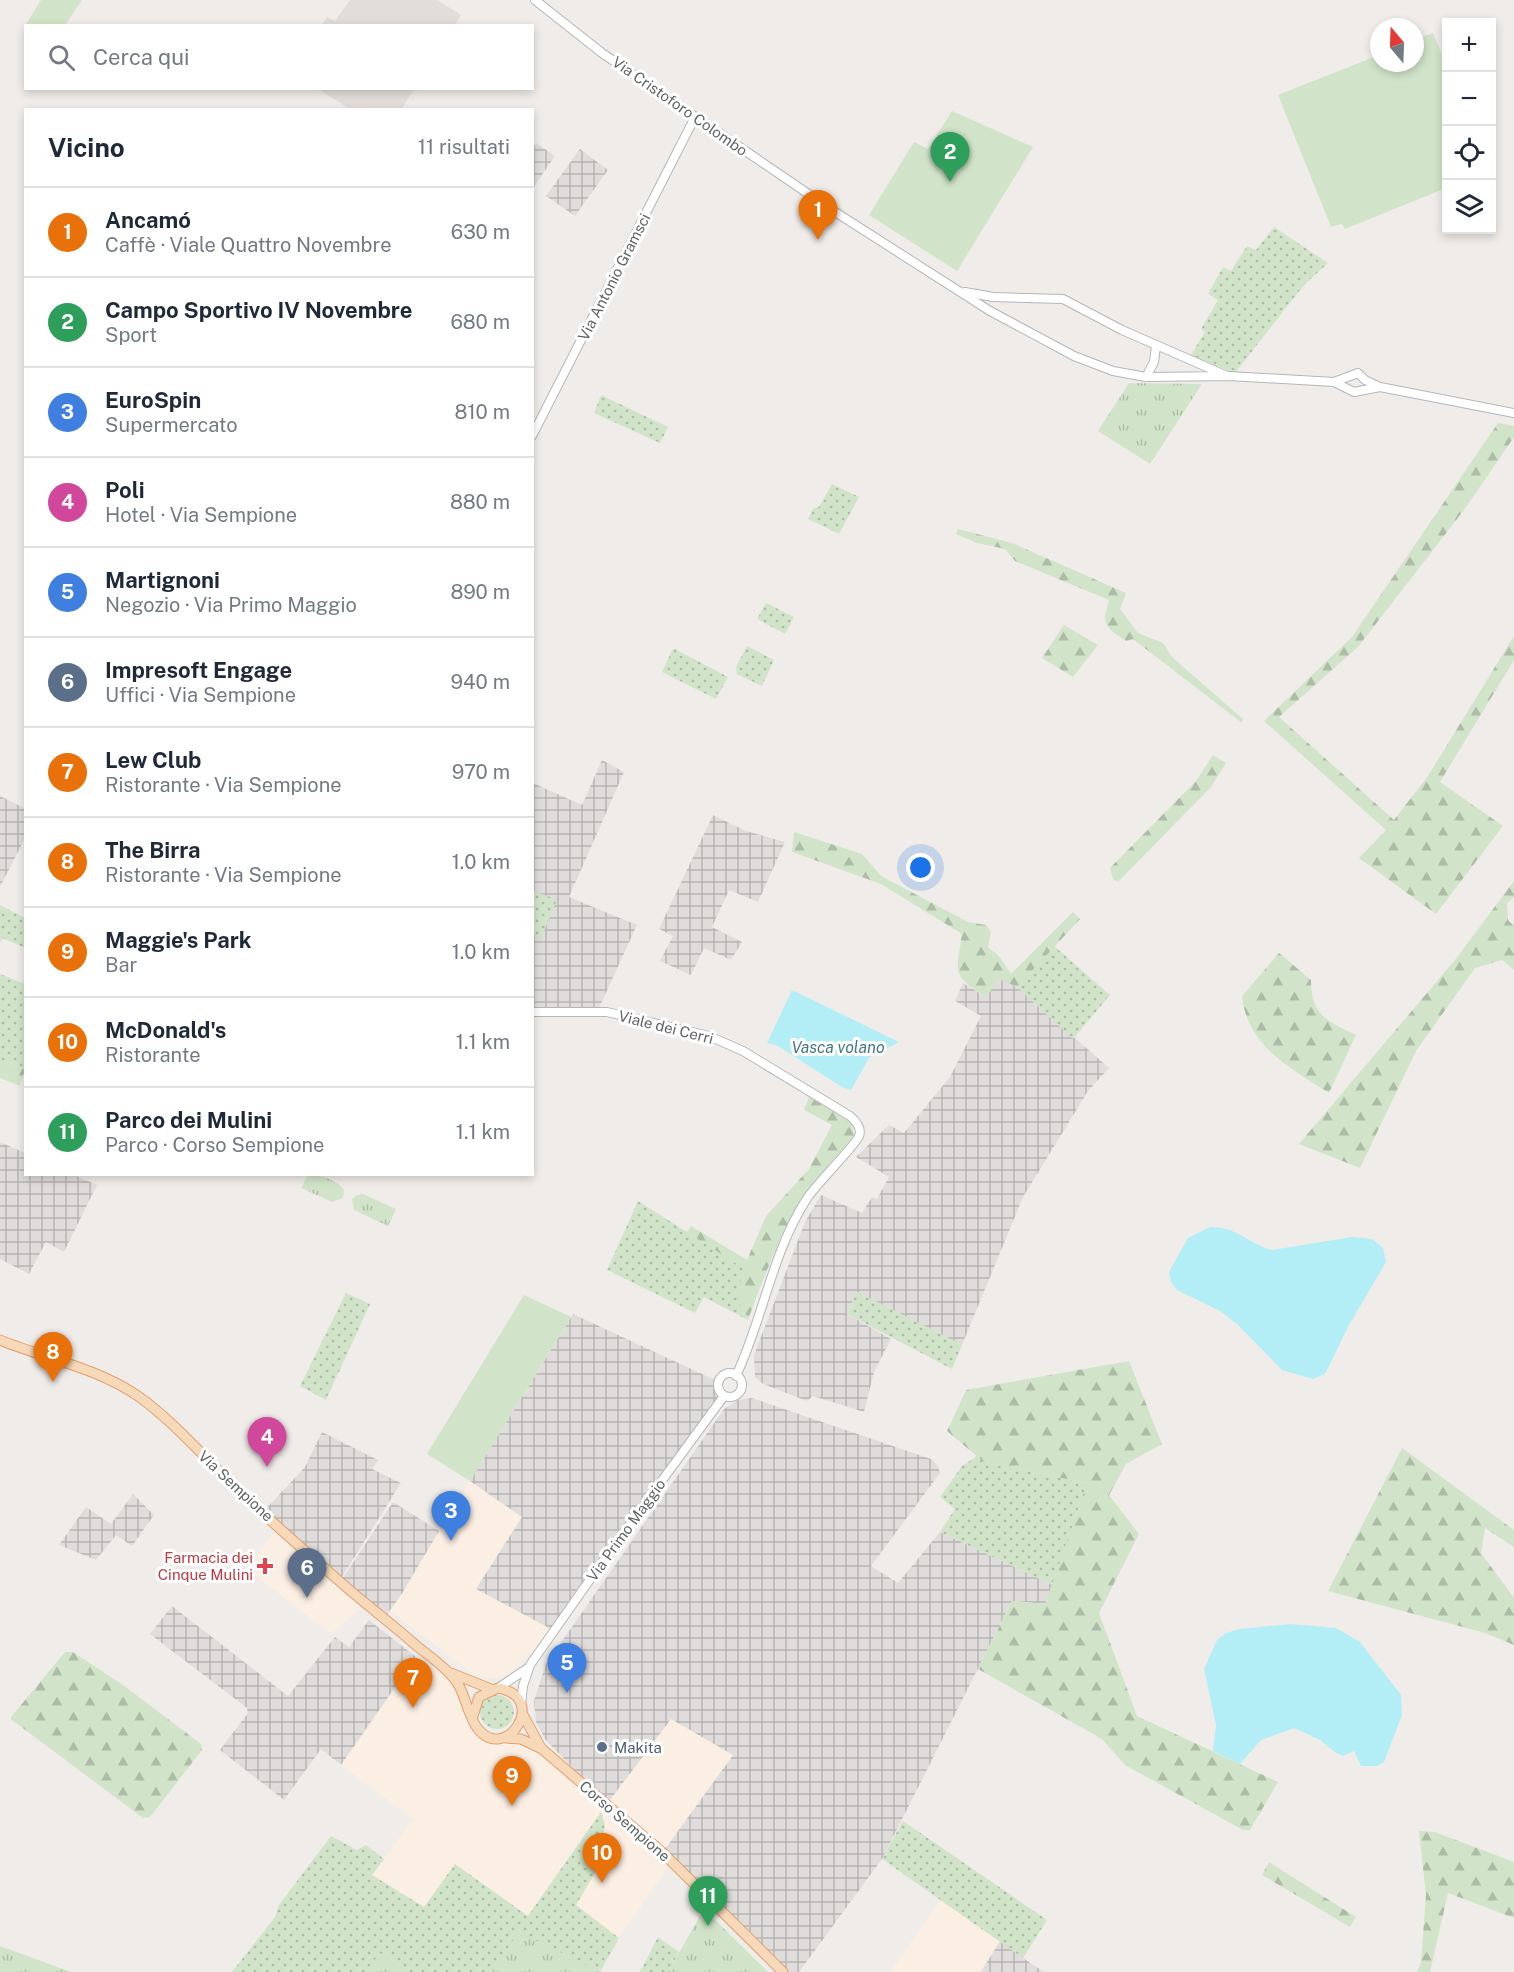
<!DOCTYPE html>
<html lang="it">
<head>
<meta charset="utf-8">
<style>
	:root { --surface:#fff; --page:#f2f2f3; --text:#1f2937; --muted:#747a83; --line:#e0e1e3; --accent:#ea580c }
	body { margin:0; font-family:"Public Sans",sans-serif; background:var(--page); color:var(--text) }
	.controls { position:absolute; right:18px; top:18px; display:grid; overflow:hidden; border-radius:0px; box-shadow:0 3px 9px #0003 }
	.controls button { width:54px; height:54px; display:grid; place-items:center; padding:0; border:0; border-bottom:2px solid var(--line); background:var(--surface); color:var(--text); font:30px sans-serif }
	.compass { position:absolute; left:1370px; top:18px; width:54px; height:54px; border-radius:50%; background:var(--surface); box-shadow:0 3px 9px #0003; rotate:341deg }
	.you { position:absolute; left:921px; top:868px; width:21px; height:21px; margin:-15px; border:4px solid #fff; border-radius:50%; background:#1a73e8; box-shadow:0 0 0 9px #1a73e833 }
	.badge { display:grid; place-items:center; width:39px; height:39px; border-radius:50%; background:var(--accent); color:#fff; font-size:20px; font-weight:700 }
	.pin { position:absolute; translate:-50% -50px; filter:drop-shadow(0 2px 3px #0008) }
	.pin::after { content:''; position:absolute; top:32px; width:21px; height:18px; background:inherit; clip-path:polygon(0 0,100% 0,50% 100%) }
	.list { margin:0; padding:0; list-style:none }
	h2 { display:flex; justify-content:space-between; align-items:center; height:78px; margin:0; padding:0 24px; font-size:26px }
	h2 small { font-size:20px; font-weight:400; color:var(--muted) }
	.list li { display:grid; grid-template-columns:39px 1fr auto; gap:18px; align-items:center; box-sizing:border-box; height:90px; padding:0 24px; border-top:2px solid var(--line) }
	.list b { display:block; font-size:22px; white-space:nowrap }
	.list p { margin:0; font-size:20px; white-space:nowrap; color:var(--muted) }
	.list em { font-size:20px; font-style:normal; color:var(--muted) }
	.icon { flex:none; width:33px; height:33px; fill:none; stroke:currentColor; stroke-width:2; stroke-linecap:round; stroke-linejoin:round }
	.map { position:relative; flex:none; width:1514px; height:1972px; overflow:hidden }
	.search { position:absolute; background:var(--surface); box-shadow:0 3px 9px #0003; left:24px; top:24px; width:510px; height:66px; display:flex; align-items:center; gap:15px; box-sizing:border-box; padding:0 21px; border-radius:0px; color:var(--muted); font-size:22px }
	.panel { position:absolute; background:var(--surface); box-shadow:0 3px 9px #0003; left:24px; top:108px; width:510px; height:1068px; border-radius:0px }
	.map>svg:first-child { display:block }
</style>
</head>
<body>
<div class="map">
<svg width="1514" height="1972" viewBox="0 0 1514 1972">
	<defs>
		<pattern id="industrial-grid" width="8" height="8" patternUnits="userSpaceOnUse" patternTransform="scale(1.5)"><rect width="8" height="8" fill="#dfdcdb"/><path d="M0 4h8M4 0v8" fill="none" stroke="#b8b6b5"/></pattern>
		<pattern id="grass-dots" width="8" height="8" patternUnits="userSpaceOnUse" patternTransform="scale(1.5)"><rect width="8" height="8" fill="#d1e4c9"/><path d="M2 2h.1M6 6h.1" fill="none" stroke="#adbca7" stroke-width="1.8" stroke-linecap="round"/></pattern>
		<pattern id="forest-firs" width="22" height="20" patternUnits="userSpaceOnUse" patternTransform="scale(1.5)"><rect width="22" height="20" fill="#d1e4c9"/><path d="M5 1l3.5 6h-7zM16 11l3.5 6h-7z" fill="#adbca7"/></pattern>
		<pattern id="park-tufts" width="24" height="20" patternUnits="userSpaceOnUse" patternTransform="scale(1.5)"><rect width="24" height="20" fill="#d1e4c9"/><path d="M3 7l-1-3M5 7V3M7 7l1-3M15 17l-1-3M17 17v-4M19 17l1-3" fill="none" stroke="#adbca7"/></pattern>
	</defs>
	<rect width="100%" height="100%" fill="#f0ece9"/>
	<path fill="#fbeee3" d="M470,1481L523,1517L476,1589L553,1630L509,1675L491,1679L474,1674L390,1611Z
		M274,1532L359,1605V1609L331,1634L246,1568Z
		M416,1657L476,1697L473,1723L494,1739L517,1730L634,1834L655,1858L668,1867L619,1938L575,1905L603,1853L600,1844L605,1819L589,1828L528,1916L456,1865L424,1907L372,1875L413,1819L341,1765Z
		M671,1719L733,1755L663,1852L607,1804Z
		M941,1900L1000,1941L980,1972H890Z"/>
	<path fill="url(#industrial-grid)" d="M536,143L555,156L533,188V148Z
		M580,149L608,170L575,216L546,196Z
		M602,760L624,772L569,897L637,925L598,1010H533V783L582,805Z
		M0,796L26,809L25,838L0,887Z
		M713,815L746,831L785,842L758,902L729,890L712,927L742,942L731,960L704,948L691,975L660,961L673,936L659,929Z
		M999,978L1017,987L1109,1068L1088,1091L1023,1197L962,1345L857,1292L847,1314L891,1339L874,1372L864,1412L813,1396L807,1401L763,1384L755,1377L754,1355L805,1222L821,1195L862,1213L872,1197L877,1199L889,1177L856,1157L889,1125L904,1133L950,1077L981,1016L955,1001L963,983L986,997Z
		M0,1142L25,1153L26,1174L74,1175L97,1185L64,1252L46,1242L29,1274L0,1259Z
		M573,1314L717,1381L720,1395L553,1630L476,1589L522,1517L470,1481Z
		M752,1398L931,1459L938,1466L940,1473L871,1566L898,1583L940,1532L1053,1585L1045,1604L1012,1601L882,1859L799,1972H785L663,1852L733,1755L671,1719L607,1804L545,1739L536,1722L534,1701L546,1664L724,1409L738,1400Z
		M322,1432L378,1460L372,1469L401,1483L340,1580L264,1511L305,1467Z
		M133,1494L154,1515L132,1546L116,1535L96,1560L59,1545L86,1507L111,1524Z
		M393,1502L439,1531L401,1595L385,1617L341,1581Z
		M172,1606L288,1696L335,1637L349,1647L369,1620L416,1657L341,1765L321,1749L284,1800L220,1750L248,1713L247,1708L150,1634Z
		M1000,1941L1023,1958L1044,1972H981Z"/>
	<path fill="#e3ddda" d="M350,0H437L461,15L455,25H322L327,17L335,21Z
		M318,89H414L401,110L350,109Z"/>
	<path fill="url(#grass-dots)" d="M1274,227L1328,263L1304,285L1235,373L1191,355L1205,332L1201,329L1218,300L1208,294L1223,267L1231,271L1247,246L1256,250Z
		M601,395L668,427L660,443L594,413Z
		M832,484L859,497L839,534L808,519L814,508L819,507Z
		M766,603L794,617L785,634L757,619Z
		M747,646L774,660L762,686L737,674L736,667Z
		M675,649L728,677L716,699L662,672L672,650Z
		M532,890L557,900L541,938L533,934Z
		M0,905L25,918V948L2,938L0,943Z
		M1053,945L1110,995L1073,1039L1017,987Z
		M0,974L25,984V1070L0,1059Z
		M638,1201L744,1268L737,1298L748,1320L704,1297L695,1313L607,1270Z
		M857,1292L962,1345L952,1369L847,1314Z
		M346,1293L370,1304L326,1400L300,1386Z
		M977,1456L986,1463L1087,1483L1053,1585L940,1532L955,1509L940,1497L962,1466Z
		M480 1712a17 17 0 1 1 34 0a17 17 0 1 1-34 0Z
		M601,1812L605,1825L600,1848L605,1856L576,1905L619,1938L600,1972H232L275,1917L279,1905L331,1836L357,1850L366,1845L384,1859L372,1875L424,1907L455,1864L528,1916Z
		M903,1821L1047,1920L1023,1958L882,1859Z
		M658,1937L679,1952L668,1972H640Z"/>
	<path fill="url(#forest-firs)" d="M1498,423L1514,426V437L1464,510L1358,647L1279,717L1394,820L1428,776L1514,636V660L1440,782L1503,826L1436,914L1359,858L1386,830L1264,721L1352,637Z
		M958,529L1012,543L1126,593L1120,609L1138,633L1163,643L1172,657L1243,719L1242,723L1133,639L1126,641C1105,627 1101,625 1109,600L1015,561L1005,549L977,543L956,534Z
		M1064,625L1098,645L1073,677L1042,658Z
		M1213,755L1226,763L1211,787L1118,882L1113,879L1110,868L1196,781Z
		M794,832L862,854L881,876L968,922L986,925L991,932L988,947L998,955L1011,974L1073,912L1080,919L1017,987L999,979L986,997C950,974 957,972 962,934L881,884L792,852Z
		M1514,881V897L1507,903L1508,920L1514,926V970L1502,960L1475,968L1416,1051L1360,1168L1299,1144L1455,960Z
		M1279,953L1311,980C1311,1015 1327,1021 1356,1035L1329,1093C1290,1068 1247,1046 1242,996Z
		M0,1059L25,1070L20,1086L0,1078Z
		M809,1097L847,1118L852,1123L854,1137C833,1160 811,1182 796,1209C776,1244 762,1282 748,1320L737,1298L743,1268L687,1232L691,1226L747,1260L766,1216L809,1169L832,1125L804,1110Z
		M1129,1361L1162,1444L1126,1464L1109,1495L1139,1534L1099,1613L1137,1716L1278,1782L1250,1830H1243L1125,1765L1102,1739L978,1669L1012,1601L1045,1604L1087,1483L985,1463L947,1431L966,1390Z
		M1402,1448L1514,1530V1547L1485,1528L1481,1553L1514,1598V1645L1485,1633L1328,1591Z
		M65,1652H73L123,1685L201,1744L202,1750L150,1817L143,1818L12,1720L11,1717Z
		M1419,1831L1435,1832L1514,1862V1918L1448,1893L1430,1972H1417L1421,1962L1426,1895Z
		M1269,1862L1356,1917L1350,1927L1262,1875Z"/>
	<path fill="url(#park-tufts)" d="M1129,383L1202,384L1150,464L1098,431Z
		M308,1175C319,1174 338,1180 344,1190L343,1198L332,1202L301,1188Z
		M363,1194L396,1209L388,1226L354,1210L352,1199L357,1195Z
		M704,1909L768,1972H668Z
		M519,1932L601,1972H490Z
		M0,1946L71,1972H0Z
		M380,1953L410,1972H365Z"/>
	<path fill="#d1e4c9" d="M41,0H82L65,25L25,26Z
		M1433,33L1446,65V188L1345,229L1342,224L1331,227L1278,95L1379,55V63H1415V40Z
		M952,111L1033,147L957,271L869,215L914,142L928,149Z
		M524,1295L571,1317L470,1481L427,1454Z"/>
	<path fill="#b3edf6" d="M792,990L899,1042L869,1058L851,1090L842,1087L778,1046L767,1043Z
		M1210,1227C1237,1226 1248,1244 1272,1250L1352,1237L1372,1239L1383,1248L1386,1262L1349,1325L1325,1374L1313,1379L1282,1370L1237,1324L1220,1311L1177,1290L1171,1282L1169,1272L1188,1238Z
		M1290,1624L1336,1628L1360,1642L1401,1695L1402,1715L1384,1762L1377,1766H1361L1354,1751L1343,1756L1336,1753L1320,1740L1294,1728L1261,1740L1240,1764L1213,1751L1216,1725L1204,1669L1217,1640L1226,1633L1240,1629Z"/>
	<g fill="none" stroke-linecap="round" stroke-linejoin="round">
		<defs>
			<path id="secondary" d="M535,0L602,53L829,208L990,311L1074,356L1113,371L1146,377L1229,376L1334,382L1354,392L1380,387
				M965,292L993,297L1063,299L1122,330L1225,375
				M1146,377L1154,362L1156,346
				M1334,382L1358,373L1365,380L1380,387L1514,413
				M532,436L695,117
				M532,1012H607L709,1036L743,1051L850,1116C856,1121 862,1128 859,1136C856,1145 815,1185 806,1200C772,1253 763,1319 736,1376
				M718 1385a12 12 0 1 1 24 0a12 12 0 1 1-24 0Z
				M498,1688L528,1668
				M521,1705L523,1686L530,1665L603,1561L724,1396"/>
			<path id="primary" d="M0,1340C46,1359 96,1367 138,1396C171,1419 207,1460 237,1489C270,1521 304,1550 338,1580C364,1603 392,1624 418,1647C432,1658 448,1669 458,1684C466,1697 468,1717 478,1729C506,1764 550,1697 498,1688L479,1697L473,1716
				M451,1673L491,1689
				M522,1713L541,1748
				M506,1738L521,1739L542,1749L663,1853L783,1972"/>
		</defs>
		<use href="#secondary" stroke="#b3b7b9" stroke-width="10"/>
		<use href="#primary" stroke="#e29f70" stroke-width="11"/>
		<use href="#secondary" stroke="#fff" stroke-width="8"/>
		<use href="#primary" stroke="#f6d9b8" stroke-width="9"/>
	</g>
	<path fill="#e0444e" stroke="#fff" stroke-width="2" d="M262 1557h6v6h6v6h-6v6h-6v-6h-6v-6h6z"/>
	<circle fill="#5c6f8a" stroke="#fff" stroke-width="2" cx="602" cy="1747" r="6"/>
	<g text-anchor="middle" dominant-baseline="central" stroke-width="6" stroke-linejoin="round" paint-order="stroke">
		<g font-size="15" fill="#606567" stroke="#fff">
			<text transform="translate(680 106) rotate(35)">Via Cristoforo Colombo</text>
			<text transform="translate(614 277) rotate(-63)">Via Antonio Gramsci</text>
			<text transform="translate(666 1027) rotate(14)">Viale dei Cerri</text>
			<text transform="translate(236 1486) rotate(43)">Via Sempione</text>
			<text transform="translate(626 1530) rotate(-54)">Via Primo Maggio</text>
			<text transform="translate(625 1821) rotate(41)">Corso Sempione</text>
		</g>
		<g font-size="15" fill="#be3a42" stroke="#fff" text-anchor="end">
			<text x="253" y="1557">Farmacia dei<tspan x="253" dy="17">Cinque Mulini</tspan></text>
		</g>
		<g font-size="15" fill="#4e5e75" stroke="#fff" text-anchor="start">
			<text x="614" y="1747">Makita</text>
		</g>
		<g font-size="16" font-style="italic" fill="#427885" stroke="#fff">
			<text x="838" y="1047">Vasca volano</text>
		</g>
	</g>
</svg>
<div class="controls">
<button>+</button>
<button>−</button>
<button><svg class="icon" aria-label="locate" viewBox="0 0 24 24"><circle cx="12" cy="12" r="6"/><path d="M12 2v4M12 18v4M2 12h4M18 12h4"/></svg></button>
<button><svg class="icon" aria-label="layers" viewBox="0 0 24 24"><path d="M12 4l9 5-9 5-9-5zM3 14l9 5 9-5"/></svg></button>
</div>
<svg class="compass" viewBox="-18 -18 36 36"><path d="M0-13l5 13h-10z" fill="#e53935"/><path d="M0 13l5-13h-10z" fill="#747a83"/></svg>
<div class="you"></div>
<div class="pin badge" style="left:818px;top:240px;background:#e8710a">1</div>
<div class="pin badge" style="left:950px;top:182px;background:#2e9e5b">2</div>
<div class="pin badge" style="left:451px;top:1541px;background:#3f7fe0">3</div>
<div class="pin badge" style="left:267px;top:1467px;background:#d1479c">4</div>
<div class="pin badge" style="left:567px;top:1693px;background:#3f7fe0">5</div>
<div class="pin badge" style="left:307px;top:1598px;background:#5c6f8a">6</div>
<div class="pin badge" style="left:413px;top:1708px;background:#e8710a">7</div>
<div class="pin badge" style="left:53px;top:1382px;background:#e8710a">8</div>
<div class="pin badge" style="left:512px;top:1806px;background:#e8710a">9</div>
<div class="pin badge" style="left:602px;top:1883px;background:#e8710a">10</div>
<div class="pin badge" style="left:708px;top:1926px;background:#2e9e5b">11</div>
<div class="search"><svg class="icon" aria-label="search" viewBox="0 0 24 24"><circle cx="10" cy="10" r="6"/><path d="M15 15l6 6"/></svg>Cerca qui</div>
<section class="panel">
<h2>Vicino<small>11 risultati</small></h2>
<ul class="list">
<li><span class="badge" style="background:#e8710a">1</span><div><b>Ancamó</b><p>Caffè · Viale Quattro Novembre</p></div><em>630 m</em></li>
<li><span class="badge" style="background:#2e9e5b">2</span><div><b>Campo Sportivo IV Novembre</b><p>Sport</p></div><em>680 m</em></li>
<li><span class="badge" style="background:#3f7fe0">3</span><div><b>EuroSpin</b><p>Supermercato</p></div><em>810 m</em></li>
<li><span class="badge" style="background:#d1479c">4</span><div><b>Poli</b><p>Hotel · Via Sempione</p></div><em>880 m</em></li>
<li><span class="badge" style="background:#3f7fe0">5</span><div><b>Martignoni</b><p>Negozio · Via Primo Maggio</p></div><em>890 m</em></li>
<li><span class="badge" style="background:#5c6f8a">6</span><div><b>Impresoft Engage</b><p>Uffici · Via Sempione</p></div><em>940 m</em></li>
<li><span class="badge" style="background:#e8710a">7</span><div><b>Lew Club</b><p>Ristorante · Via Sempione</p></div><em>970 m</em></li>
<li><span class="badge" style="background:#e8710a">8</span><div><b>The Birra</b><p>Ristorante · Via Sempione</p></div><em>1.0 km</em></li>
<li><span class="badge" style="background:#e8710a">9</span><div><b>Maggie's Park</b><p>Bar</p></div><em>1.0 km</em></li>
<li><span class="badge" style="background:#e8710a">10</span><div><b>McDonald's</b><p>Ristorante</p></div><em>1.1 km</em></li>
<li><span class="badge" style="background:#2e9e5b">11</span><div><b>Parco dei Mulini</b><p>Parco · Corso Sempione</p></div><em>1.1 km</em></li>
</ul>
</section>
</div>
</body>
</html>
